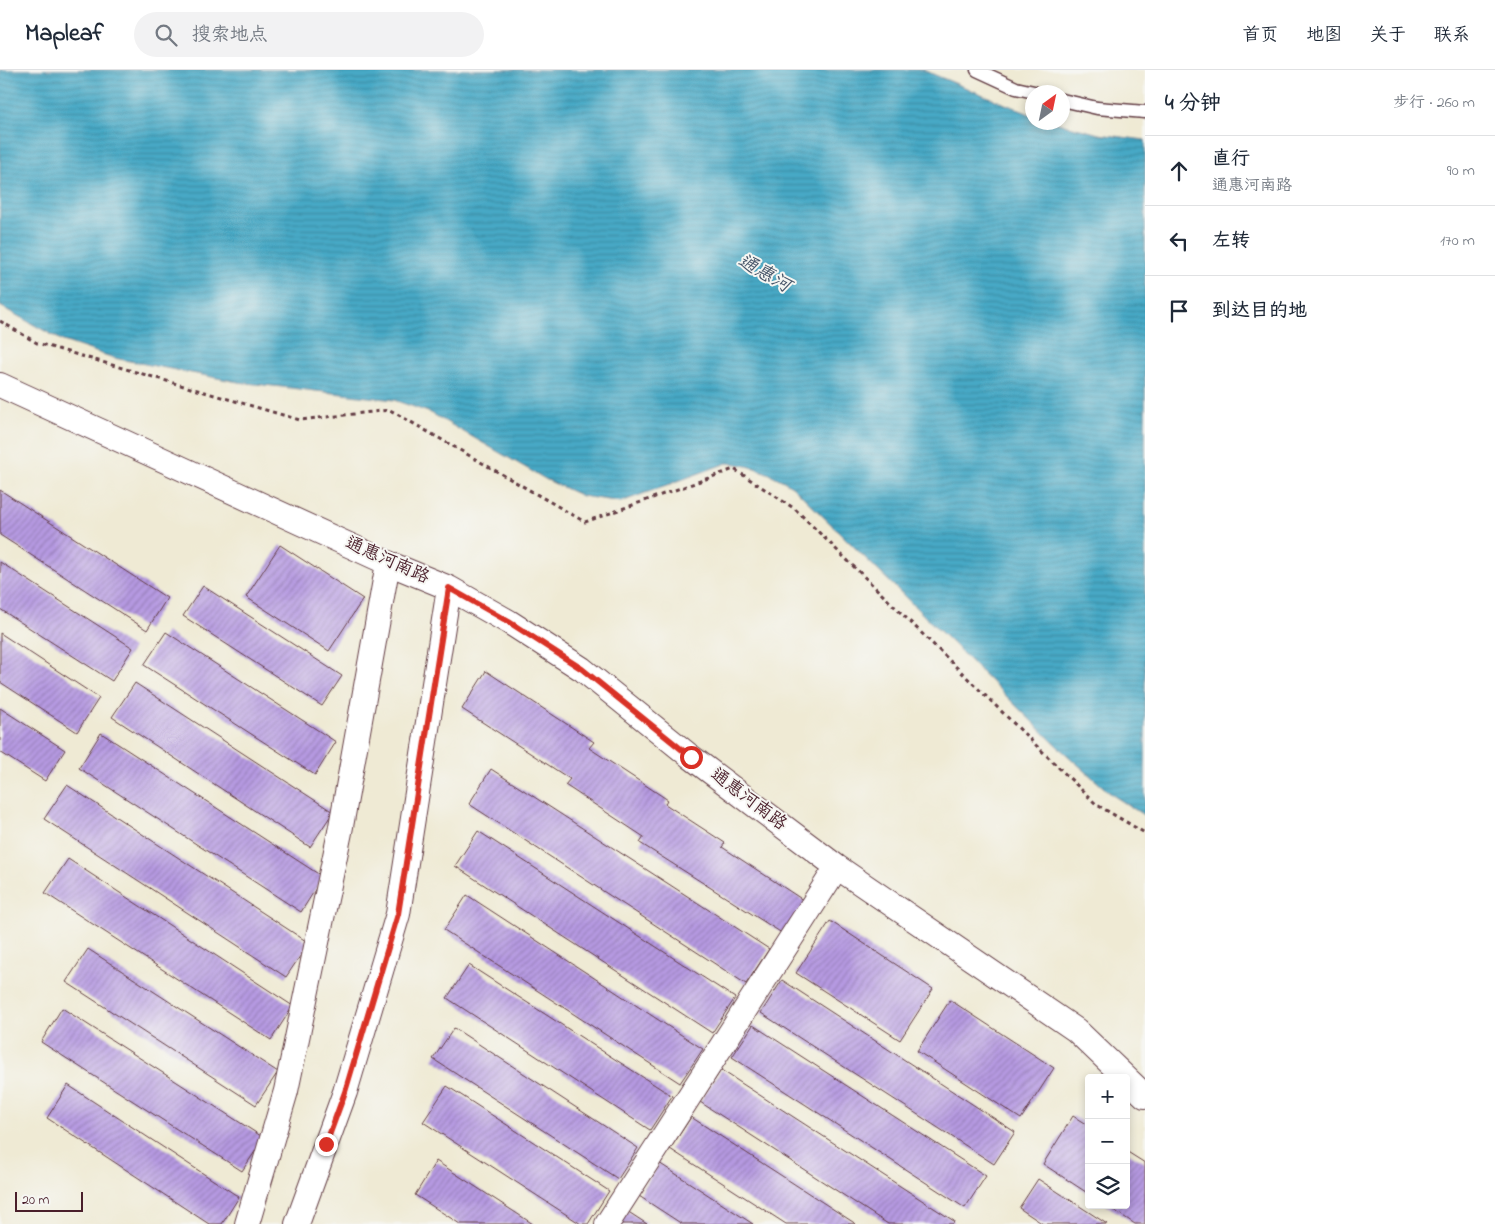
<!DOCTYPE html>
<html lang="zh">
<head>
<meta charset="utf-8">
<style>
	:root { --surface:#fff; --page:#f2f2f3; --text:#1f2937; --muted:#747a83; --line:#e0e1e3 }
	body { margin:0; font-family:"Indie Flower","LXGW WenKai TC",sans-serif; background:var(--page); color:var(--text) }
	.controls { position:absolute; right:15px; bottom:15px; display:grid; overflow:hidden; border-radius:5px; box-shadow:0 2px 8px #0003 }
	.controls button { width:45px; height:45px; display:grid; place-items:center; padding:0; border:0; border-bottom:1px solid var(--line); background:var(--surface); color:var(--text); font:25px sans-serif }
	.compass { position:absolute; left:1025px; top:15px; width:45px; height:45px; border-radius:50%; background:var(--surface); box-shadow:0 2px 8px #0003; rotate:33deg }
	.scale { position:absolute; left:15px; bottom:12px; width:68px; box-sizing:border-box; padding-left:5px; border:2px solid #4a1f2b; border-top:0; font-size:14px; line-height:18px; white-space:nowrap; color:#4a1f2b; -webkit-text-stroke:4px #f6f6f2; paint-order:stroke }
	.stop { position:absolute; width:15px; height:15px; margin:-11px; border:4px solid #d93025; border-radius:50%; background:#fff }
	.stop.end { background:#d93025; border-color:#fff; box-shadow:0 1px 5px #0008 }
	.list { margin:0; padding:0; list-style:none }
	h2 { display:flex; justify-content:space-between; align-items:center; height:65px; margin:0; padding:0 20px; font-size:21px }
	h2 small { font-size:16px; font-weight:400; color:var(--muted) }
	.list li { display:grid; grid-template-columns:32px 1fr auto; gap:15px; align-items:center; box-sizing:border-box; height:70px; padding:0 20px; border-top:1px solid var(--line) }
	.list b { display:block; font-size:19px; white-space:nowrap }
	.list p { margin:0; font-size:16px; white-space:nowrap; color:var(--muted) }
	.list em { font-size:16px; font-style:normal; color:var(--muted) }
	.icon { flex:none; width:28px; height:28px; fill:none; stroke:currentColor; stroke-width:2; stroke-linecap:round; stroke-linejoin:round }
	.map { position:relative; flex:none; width:1145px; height:1154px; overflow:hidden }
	header { display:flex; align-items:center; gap:30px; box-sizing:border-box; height:70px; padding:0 25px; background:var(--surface); border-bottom:1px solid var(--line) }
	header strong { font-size:24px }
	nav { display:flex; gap:28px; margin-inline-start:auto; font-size:18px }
	.search { width:350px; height:45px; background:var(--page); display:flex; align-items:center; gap:12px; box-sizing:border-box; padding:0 18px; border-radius:28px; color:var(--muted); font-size:19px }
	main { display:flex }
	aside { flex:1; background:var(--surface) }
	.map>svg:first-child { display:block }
</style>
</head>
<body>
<header>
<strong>Mapleaf</strong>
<div class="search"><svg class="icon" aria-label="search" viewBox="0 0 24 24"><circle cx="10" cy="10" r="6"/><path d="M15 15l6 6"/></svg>搜索地点</div>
<nav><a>首页</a><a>地图</a><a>关于</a><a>联系</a></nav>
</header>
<main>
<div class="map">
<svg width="1145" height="1154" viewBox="0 0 1145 1154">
	<defs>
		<pattern id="water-rules" width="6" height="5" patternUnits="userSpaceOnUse" patternTransform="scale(1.25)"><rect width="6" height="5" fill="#46a9c6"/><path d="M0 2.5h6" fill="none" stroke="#3c89a1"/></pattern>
		<pattern id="building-hatch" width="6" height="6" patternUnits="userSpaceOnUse" patternTransform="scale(1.25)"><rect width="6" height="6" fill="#b69ae2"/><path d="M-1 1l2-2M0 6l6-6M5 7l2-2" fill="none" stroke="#967db7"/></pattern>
	</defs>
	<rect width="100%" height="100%" fill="#f6f6f2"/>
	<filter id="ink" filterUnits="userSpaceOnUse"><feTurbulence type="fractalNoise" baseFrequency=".02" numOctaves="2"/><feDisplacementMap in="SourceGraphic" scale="10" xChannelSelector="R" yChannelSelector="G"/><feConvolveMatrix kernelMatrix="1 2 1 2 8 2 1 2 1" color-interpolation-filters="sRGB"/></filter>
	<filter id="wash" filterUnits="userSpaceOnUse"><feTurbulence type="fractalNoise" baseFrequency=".0096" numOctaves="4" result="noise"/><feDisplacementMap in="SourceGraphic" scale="20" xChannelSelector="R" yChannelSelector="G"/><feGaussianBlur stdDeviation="1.12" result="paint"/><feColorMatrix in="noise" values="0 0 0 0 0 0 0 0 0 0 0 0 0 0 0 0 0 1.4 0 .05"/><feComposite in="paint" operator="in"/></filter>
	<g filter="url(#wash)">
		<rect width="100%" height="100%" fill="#efead4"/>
		<path fill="url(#water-rules)" stroke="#486478" d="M0,0H923L1032,45V52L1058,53L1099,64L1145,70V746L1111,724L1057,676L792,416C772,404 751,394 727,393L621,432L582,426L547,410L431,343L394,330L238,312L114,288L63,271L0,236Z"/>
		<g id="blocks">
			<path fill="url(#building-hatch)" d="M0,420L167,528L147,560L0,465Z
				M280,475L363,529L329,581L246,527Z
				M0,492L133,578L112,611L0,539Z
				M203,516L342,606L322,636L183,546Z
				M166,562L336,672L315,705L144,595Z
				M0,563L99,628L77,662L0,612Z
				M486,601L594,672L589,678L668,730L665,734L725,773L722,777L806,832L785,865L640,773L644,767L565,715L570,709L462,639Z
				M135,613L333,742L310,777L112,647Z
				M0,638L65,680L45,711L0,682Z
				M101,663L323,807L301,842L79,698Z
				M491,699L769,879L746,914L469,734Z
				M67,715L309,873L286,907L44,749Z
				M478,761L735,928L712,963L455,796Z
				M68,789L293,936L271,970L45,823Z
				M467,825L703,979L680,1013L444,860Z
				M830,851L933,919L900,970L796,903Z
				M88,879L278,1002L256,1035L66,912Z
				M469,895L672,1026L650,1060L447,928Z
				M782,910L1015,1062L994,1094L761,943Z
				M950,930L1054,998L1021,1049L917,981Z
				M62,938L264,1068L242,1101L41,972Z
				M753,955L986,1106L965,1138L732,987Z
				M454,958L638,1078L618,1109L433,989Z
				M721,1000L954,1151L953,1154H888L700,1032Z
				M68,1015L239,1127L222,1154H209L47,1048Z
				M447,1016L609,1121L588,1154H581L423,1052Z
				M1073,1046L1089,1056V1124L1043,1094Z
				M691,1047L856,1154H786L670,1079Z
				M1126,1081L1145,1093V1154H1135L1106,1135H1126Z
				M436,1091L533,1154H460L415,1125Z
				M659,1093L753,1154H682L639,1126Z
				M1038,1109L1107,1154H1043L1019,1138Z
				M627,1141L647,1154H618Z"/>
		</g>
	</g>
	<g filter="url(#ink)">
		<use href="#blocks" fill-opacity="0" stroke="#633d44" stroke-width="1"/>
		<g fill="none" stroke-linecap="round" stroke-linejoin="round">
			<defs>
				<path id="lane" d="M977,0L1016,18L1034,22
					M1062,30L1097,38L1145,42"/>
				<path id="street" d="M0,315L388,493L449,518L509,552L582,599L691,687L837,797L1076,960L1126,1008
					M1126,1008L1145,1026
					M247,1154L286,1021L340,762L388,493
					M297,1154L345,1022L398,844L449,518
					M607,1154L837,797"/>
			</defs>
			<use href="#lane" stroke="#633d44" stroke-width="15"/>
			<use href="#street" stroke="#633d44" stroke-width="26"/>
			<path stroke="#633d44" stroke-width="3" stroke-dasharray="4 4" stroke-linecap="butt" d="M0,251L37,273L300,350L390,340L585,452L734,399L795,439L1097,735L1145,763"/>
			<use href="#lane" stroke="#fff" stroke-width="12"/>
			<use href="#street" stroke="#fff" stroke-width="24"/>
		</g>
	</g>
	<g fill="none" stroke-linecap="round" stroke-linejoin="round" filter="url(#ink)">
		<path stroke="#d93025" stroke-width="6" d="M326,1074L345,1022L398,844L449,518L509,552L582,599L691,687"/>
	</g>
	<g text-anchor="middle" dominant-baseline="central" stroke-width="4" stroke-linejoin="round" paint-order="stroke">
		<g font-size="18" fill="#4a1f2b" stroke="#f6f6f2">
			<text transform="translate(387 491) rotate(24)">通惠河南路</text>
			<text transform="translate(748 730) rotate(37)">通惠河南路</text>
		</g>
		<g font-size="19" font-style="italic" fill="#485669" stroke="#f6f6f2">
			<text transform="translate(764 204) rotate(30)">通惠河</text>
		</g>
	</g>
</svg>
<div class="controls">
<button>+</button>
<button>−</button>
<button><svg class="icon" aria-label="layers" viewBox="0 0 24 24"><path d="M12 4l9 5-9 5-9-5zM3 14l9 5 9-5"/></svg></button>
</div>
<svg class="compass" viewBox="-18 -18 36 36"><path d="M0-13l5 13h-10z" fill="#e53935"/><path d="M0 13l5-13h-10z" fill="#747a83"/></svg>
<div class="scale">20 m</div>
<div class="stop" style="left:691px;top:687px"></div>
<div class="stop end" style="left:326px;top:1074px"></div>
</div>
<aside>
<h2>4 分钟<small>步行 · 260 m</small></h2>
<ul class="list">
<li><svg class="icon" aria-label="ahead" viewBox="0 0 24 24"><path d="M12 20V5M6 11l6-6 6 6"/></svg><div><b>直行</b><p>通惠河南路</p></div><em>90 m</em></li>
<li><svg class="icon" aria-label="left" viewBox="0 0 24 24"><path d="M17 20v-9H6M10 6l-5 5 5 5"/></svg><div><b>左转</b></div><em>170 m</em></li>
<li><svg class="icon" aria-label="arrive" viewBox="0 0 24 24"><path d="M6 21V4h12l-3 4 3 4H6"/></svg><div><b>到达目的地</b></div></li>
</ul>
</aside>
</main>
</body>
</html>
